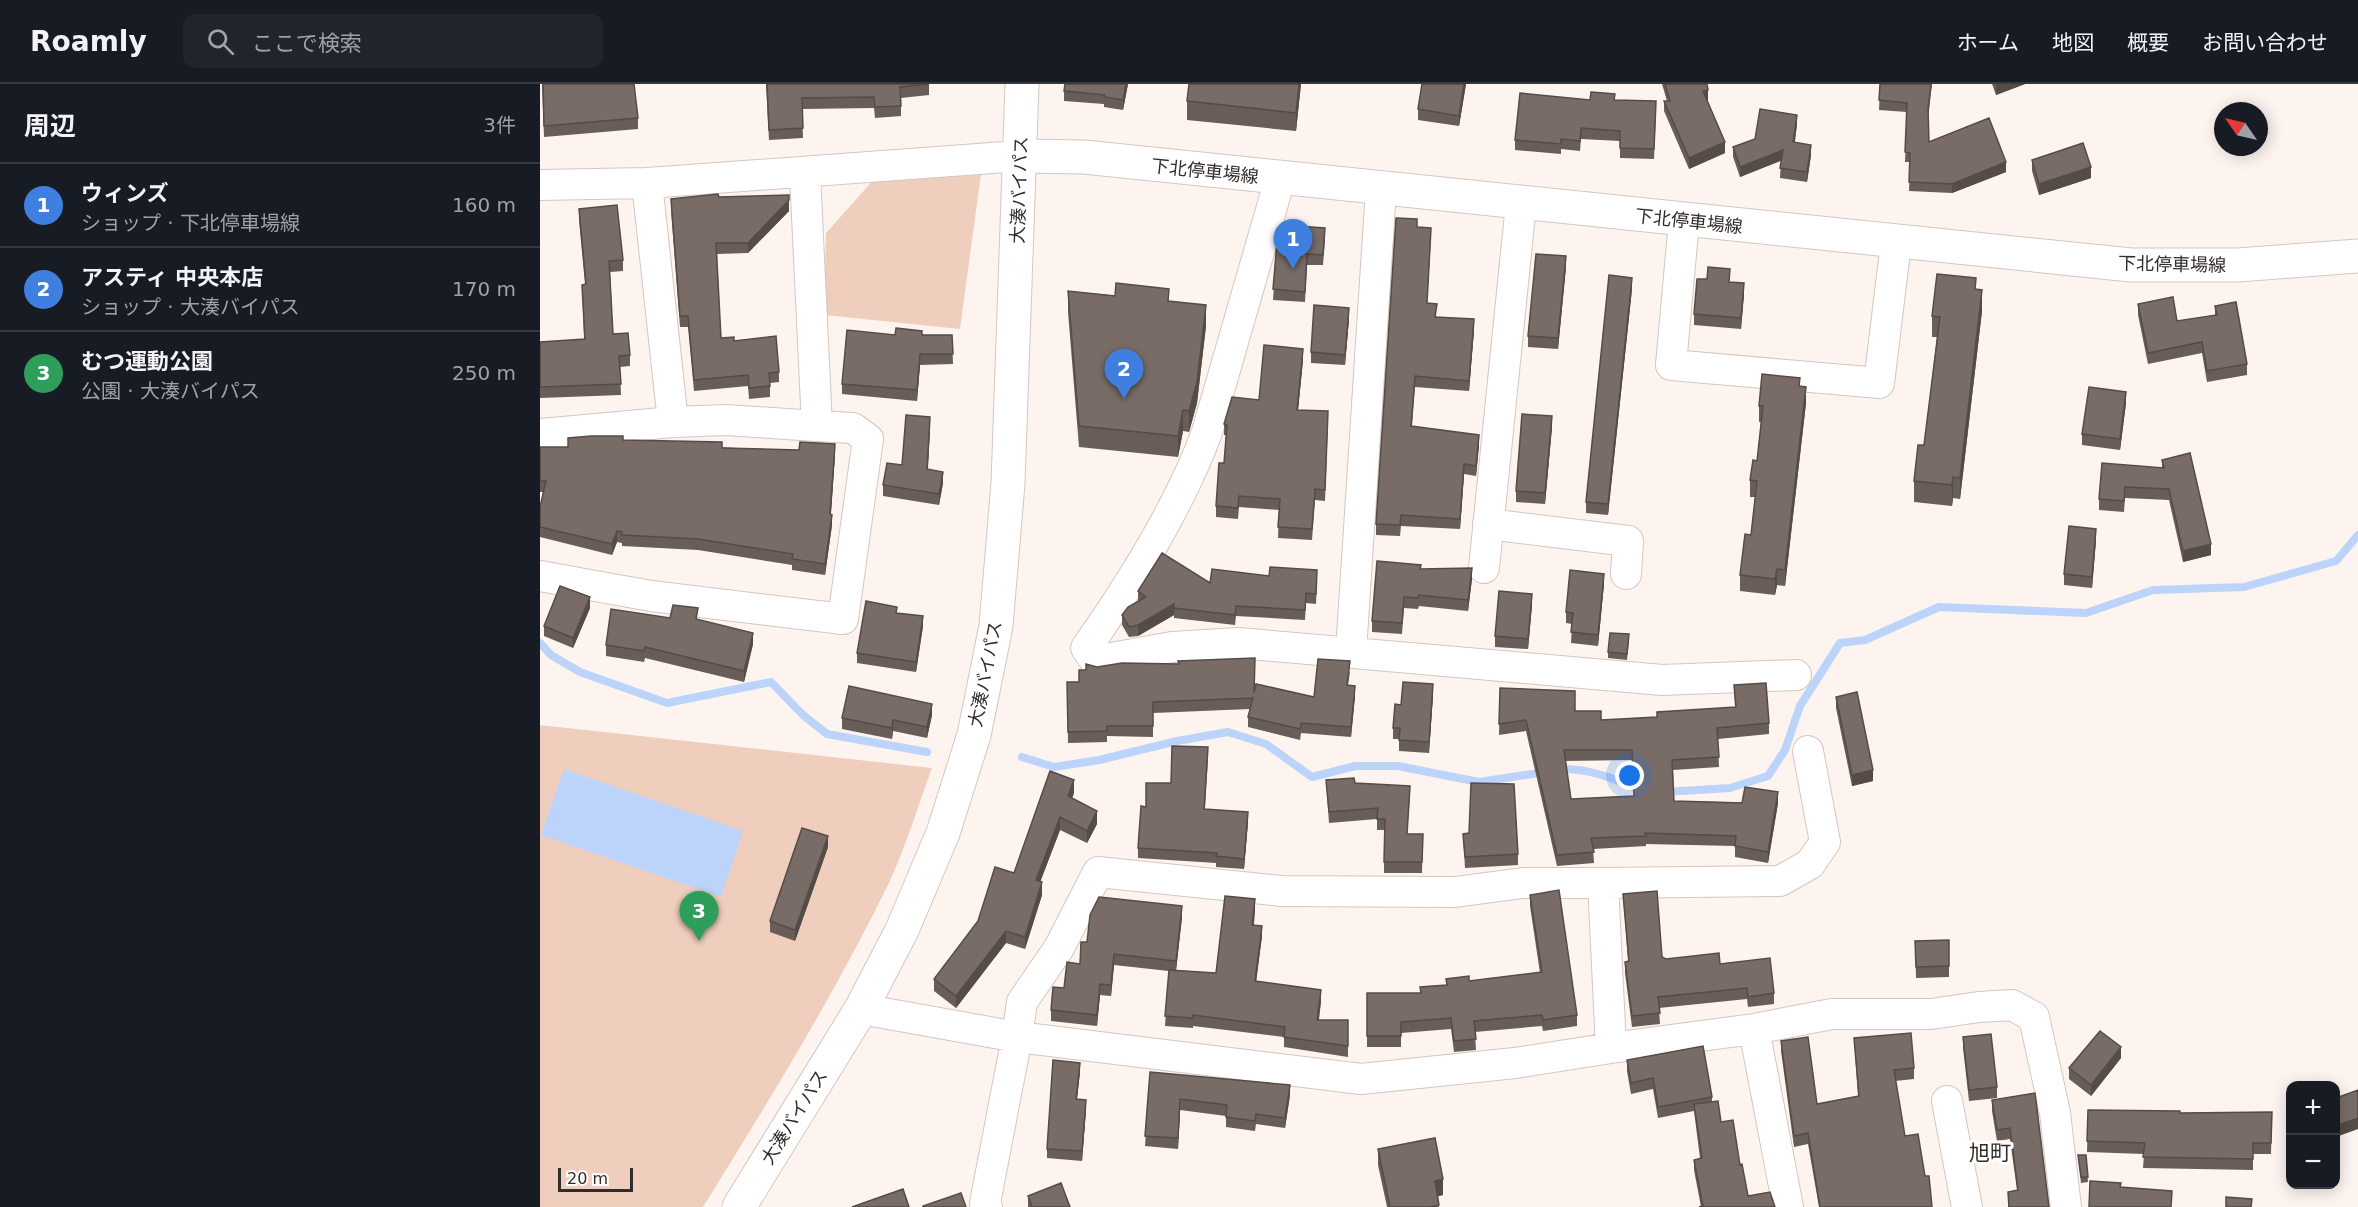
<!DOCTYPE html>
<html lang="ja">
<head>
<meta charset="utf-8">
<style>
	:root { --surface:#171b24; --page:#20242c; --text:#f1f3f6; --muted:#9ea1a6; --line:#363941; --accent:#93afe1 }
	body { margin:0; font-family:"DejaVu Sans","Noto Sans JP",sans-serif; background:var(--page); color:var(--text) }
	.controls { position:absolute; right:18px; bottom:18px; display:grid; overflow:hidden; border-radius:12px; box-shadow:0 3px 15px #0003 }
	.controls button { width:54px; height:54px; display:grid; place-items:center; padding:0; border:0; border-bottom:2px solid var(--line); background:var(--surface); color:var(--text); font:30px sans-serif }
	.compass { position:absolute; left:1674px; top:18px; width:54px; height:54px; border-radius:50%; background:var(--surface); box-shadow:0 3px 15px #0003; rotate:304deg }
	.scale { position:absolute; left:18px; bottom:15px; width:75px; box-sizing:border-box; padding-left:6px; border:3px solid #312b29; border-top:0; font-size:16px; line-height:21px; white-space:nowrap; color:#312b29; -webkit-text-stroke:4px #fff; paint-order:stroke }
	.you { position:absolute; left:1090px; top:692px; width:21px; height:21px; margin:-15px; border:4px solid #fff; border-radius:50%; background:#1a73e8; box-shadow:0 0 0 9px #1a73e833 }
	.badge { display:grid; place-items:center; width:39px; height:39px; border-radius:50%; background:var(--accent); color:#fff; font-size:20px; font-weight:700 }
	.pin { position:absolute; translate:-50% -50px; filter:drop-shadow(0 2px 3px #0008) }
	.pin::after { content:''; position:absolute; top:32px; width:21px; height:18px; background:inherit; clip-path:polygon(0 0,100% 0,50% 100%) }
	.list { margin:0; padding:0; list-style:none }
	h2 { display:flex; justify-content:space-between; align-items:center; height:78px; margin:0; padding:0 24px; font-size:26px }
	h2 small { font-size:20px; font-weight:400; color:var(--muted) }
	.list li { display:grid; grid-template-columns:39px 1fr auto; gap:18px; align-items:center; box-sizing:border-box; height:84px; padding:0 24px; border-top:2px solid var(--line) }
	.list b { display:block; font-size:22px; white-space:nowrap }
	.list p { margin:0; font-size:20px; white-space:nowrap; color:var(--muted) }
	.list em { font-size:20px; font-style:normal; color:var(--muted) }
	.icon { flex:none; width:33px; height:33px; fill:none; stroke:currentColor; stroke-width:2; stroke-linecap:round; stroke-linejoin:round }
	.map { position:relative; flex:none; width:1818px; height:1123px; overflow:hidden }
	header { display:flex; align-items:center; gap:36px; box-sizing:border-box; height:84px; padding:0 30px; background:var(--surface); border-bottom:2px solid var(--line) }
	header strong { font-size:28px }
	nav { display:flex; gap:33px; margin-inline-start:auto; font-size:21px }
	.search { width:420px; height:54px; background:var(--page); display:flex; align-items:center; gap:15px; box-sizing:border-box; padding:0 21px; border-radius:12px; color:var(--muted); font-size:22px }
	main { display:flex }
	aside { flex:1; background:var(--surface) }
	.map>svg:first-child { display:block }
</style>
</head>
<body>
<header>
<strong>Roamly</strong>
<div class="search"><svg class="icon" aria-label="search" viewBox="0 0 24 24"><circle cx="10" cy="10" r="6"/><path d="M15 15l6 6"/></svg>ここで検索</div>
<nav><a>ホーム</a><a>地図</a><a>概要</a><a>お問い合わせ</a></nav>
</header>
<main>
<aside>
<h2>周辺<small>3件</small></h2>
<ul class="list">
<li><span class="badge" style="background:#3f7fe0">1</span><div><b>ウィンズ</b><p>ショップ · 下北停車場線</p></div><em>160 m</em></li>
<li><span class="badge" style="background:#3f7fe0">2</span><div><b>アスティ 中央本店</b><p>ショップ · 大湊バイパス</p></div><em>170 m</em></li>
<li><span class="badge" style="background:#2e9e5b">3</span><div><b>むつ運動公園</b><p>公園 · 大湊バイパス</p></div><em>250 m</em></li>
</ul>
</aside>
<div class="map">
<svg width="1818" height="1123" viewBox="0 0 1818 1123">
	<rect width="100%" height="100%" fill="#fdf4f0"/>
	<path fill="#f0cebd" d="M441,90L420,245L284,231L286,149L336,93Z
		M0,641L392,684C378,722 366,762 349,799C294,911 229,1017 163,1123H0Z"/>
	<path fill="#bcd3fa" d="M24,685L203,747L181,813L1,751Z"/>
	<g fill="none" stroke-linecap="round" stroke-linejoin="round">
		<path stroke="#bcd3fa" stroke-width="8" d="M0,559L11,571L40,588L127,619L231,598L263,631L287,650L387,668
			M482,673L514,683L559,676L637,657L688,648L726,660L772,693L815,682H858L939,698L1005,688
			M1017,686C1044,682 1075,695 1101,706
			M1124,708L1190,704L1228,692L1245,666L1260,622L1300,559L1325,556L1399,523L1546,529L1613,506L1704,503L1796,477L1818,451"/>
		<defs>
			<path id="minor" d="M740,95L667,348C640,422 591,500 546,564L555,577L632,563L699,559L1122,596L1256,591
				M107,99L133,338
				M0,101L107,99L480,72
				M1144,137L1131,281L1339,299L1356,159
				M0,350L133,338L186,336L277,342
				M948,440L1088,457L1086,490
				M944,484L981,120
				M0,492L111,512L303,535L328,355L313,344L277,342L265,90
				M811,568L841,105
				M558,788L742,807L915,808L983,799H1063L1071,964L975,979L821,995L477,953L482,918L519,864Z
				M1063,799L1240,797L1270,780L1285,758L1268,667
				M321,925L477,953L445,1119L447,1123
				M1214,945L1248,1123
				M1071,964L1214,945L1292,930H1391L1439,923L1472,921L1494,933L1515,1029L1526,1123
				M1407,1017L1427,1123"/>
			<path id="secondary" d="M480,72L544,73L1591,181H1698L1818,172"/>
			<path id="trunk" d="M199,1123L321,925L362,846L403,749L434,651L456,542L468,399L482,0"/>
		</defs>
		<use href="#minor" stroke="#d5c6bf" stroke-width="32"/>
		<use href="#secondary" stroke="#d5c6bf" stroke-width="35"/>
		<use href="#trunk" stroke="#d5c6bf" stroke-width="35"/>
		<use href="#minor" stroke="#fff" stroke-width="30"/>
		<use href="#secondary" stroke="#fff" stroke-width="33"/>
		<use href="#trunk" stroke="#fff" stroke-width="33"/>
	</g>
	<path fill="#685d58" fill-rule="evenodd" d="M2,0H94L98,34V45L4,53Z
		M226,0H389V11L361,14V32L335,34L334,24L262,25L263,54L229,56Z
		M588,0L583,26L564,23V20L524,17V7Z
		M761,0L756,47L647,36V17Z
		M882,0H926L919,42L878,36V25Z
		M1122,0H1167V17L1185,69L1149,85L1124,27V17H1127Z
		M1340,0L1389,33V58L1466,88L1412,109L1369,107L1370,78H1365L1367,28L1339,26Z
		M1452,0H1485L1456,11Z
		M1050,16H1075L1116,27L1114,75L1080,74V57L1041,55L1040,67L1021,65V70L975,66V56Z
		M1257,40L1255,58L1271,71L1267,98L1240,94L1241,76L1200,93L1193,73V63Z
		M1492,76L1551,94L1499,111L1492,87Z
		M179,113L249,127L208,169L177,170L181,254L194,257L239,288V298L230,299V313L209,315L208,302L154,307L148,243H140L131,126V115Z
		M39,125L83,176V187L70,188L73,250L90,271V282L80,283L81,311L0,314V258L44,255L42,201L45,200L39,136Z
		M877,143L891,154L887,220L897,233L934,246L929,307L875,303L872,342L939,361L936,392L924,390L920,445L861,442L860,452L836,451V440Z
		M785,155L783,181H767L765,218L733,216L737,158Z
		M1026,183L1018,265L988,263V252Z
		M1190,198L1204,210L1201,245L1154,241V230Z
		M1092,205L1068,431L1046,429V418Z
		M1436,205L1442,227L1420,415L1413,414L1412,422L1374,418V397L1384,361L1397,253H1392V232Z
		M528,207L629,217L666,242L657,319L649,348L643,347L638,373L539,363L528,228Z
		M1598,220L1637,237L1675,231V222L1707,280V291L1667,298L1662,269L1608,280L1598,231Z
		M809,235L805,281L771,279V268Z
		M355,251H412L413,280L380,281L377,317L302,310V300Z
		M763,276L758,326L788,338L785,417L775,416L772,456L738,454L739,426L699,423L698,435L676,433V422L684,379L686,351H684V340L719,316Z
		M1260,303L1266,319L1245,502L1237,501L1235,511L1200,507V491L1211,451L1216,413H1210V396L1217,377L1221,338H1219V322Z
		M1586,319L1580,366L1542,361V350Z
		M1012,343L1005,420L976,418V407Z
		M390,344L388,385L403,399L399,421L343,412V401L362,381Z
		M83,356L295,371L291,430L292,441L285,491L252,486V481L158,466L82,462V459L77,458L72,471L0,453V423L4,408H0V363H28Z
		M1622,376L1671,471L1643,478L1629,416L1585,414L1584,428L1559,426V415L1622,384Z
		M1556,456L1552,504L1524,501V490Z
		M881,485L932,495L928,527L879,522L878,525L864,524L862,550L832,548V537Z
		M729,492L777,496L776,520L766,519L765,536L696,532L695,541L634,534V531L598,552L589,553L582,541V531L598,517V507Z
		M1064,500L1058,562L1031,559L1032,540L1026,539V528Z
		M992,521L988,565L955,563V552Z
		M50,524L33,564L4,552V542Z
		M357,529L383,542L376,588L317,579V569Z
		M130,534L158,536L213,560L204,598L105,574L104,578L66,572V561Z
		M1089,556L1087,576L1068,574V568Z
		M557,583L715,607L774,613L810,588L808,601L815,612L811,653L761,649L760,656L708,643V633L710,625L613,629V653L567,652V658L528,659L527,598H539L546,586Z
		M1194,601L1229,639V650L1178,655L1179,683L1133,686L1134,717L1238,719L1228,779L1195,773V762L1106,760V762L1053,765L1054,779L1017,782L986,647L959,651L960,604L1061,636L1117,633L1195,623ZM1092,676L1094,712L1031,715L1025,677Z
		M893,611L889,669L859,667V655H853V644L861,621Z
		M1296,613L1333,697L1312,702L1296,624Z
		M392,631L387,654L353,647L352,655L302,645V634Z
		M668,674L665,725L708,738L704,785L676,783V779L598,774V764L606,723L631,699Z
		M786,696L815,699L870,713L867,750H883L882,789H844V746H837V735L789,739Z
		M534,709L532,714L557,740L547,759L520,746L500,798L502,811L485,865L466,859L416,924L394,907V895Z
		M923,750L978,770V781L925,784Z
		M288,763L255,857L230,848V837Z
		M1083,810L1122,873L1126,875L1180,880L1234,909V920L1208,923L1207,915L1119,924L1120,940L1092,943L1085,889V878L1088,877Z
		M990,811L1037,931V942L1003,947L1002,942L935,948L936,966L914,968L911,945L861,949V963H827V909H880V903L906,901V895L929,897L1000,889L990,822Z
		M715,826L714,841L722,852L716,897L781,917L779,936H808V973L744,963V953L653,942V944L625,942L629,887L574,881L571,912L560,911L557,942L511,937V926L540,880L547,858L642,833L636,886L676,889Z
		M1409,856V893L1376,894L1375,857Z
		M1423,953L1457,1003V1014L1429,1017L1423,964Z
		M1314,954L1374,984V995L1355,997L1365,1052L1385,1092L1392,1123H1279L1268,1060L1254,1063L1241,967V957L1277,1020L1318,1012Z
		M1581,974L1551,1012L1529,995V984Z
		M1087,976L1172,1013V1018L1200,1081L1208,1112L1161,1123L1154,1086V1076L1160,1074L1154,1027L1118,1034L1113,1005L1091,1010L1087,987Z
		M540,988L537,1015L546,1025L542,1077L507,1074V1065Z
		M610,988L750,1011L745,1044L716,1040L715,1047L686,1043V1032L640,1026L638,1065L605,1062Z
		M1495,1009L1509,1123H1468V1108L1477,1106L1470,1055L1457,1057L1452,1027V1016Z
		M1548,1026L1640,1029L1732,1028L1731,1070H1713V1086L1603,1084L1604,1070L1547,1068Z
		M838,1065L903,1111L897,1112L899,1123H847L838,1081Z
		M1538,1071H1546L1548,1098L1541,1099Z
		M488,1112L530,1123H488Z"/>
	<path fill="#554c47" d="M586,0H588L583,26V16Z
		M759,0H761L756,47V29Z
		M924,0H926L919,42V32Z
		M1391,0H1392L1388,35V25Z
		M1456,0H1485L1456,11Z
		M1168,6V17L1163,18V7Z
		M1257,31V40L1253,68V58Z
		M1185,58V69L1149,85V74Z
		M1271,61V71L1267,98V88Z
		M1243,66V76L1200,93V83Z
		M1466,78V88L1412,109V100Z
		M1551,83V94L1499,111V100Z
		M249,116V127L208,169V159Z
		M1026,172V183L1018,265V254Z
		M1092,194V205L1068,431V420Z
		M1204,199V210L1201,245V234Z
		M1442,206V227L1420,415V394Z
		M666,221V242L657,319L649,348V327Z
		M809,224V235L805,281V271Z
		M934,235V246L929,307V297Z
		M763,265V276L757,337V326Z
		M380,270V281L377,317V306Z
		M1266,303V319L1245,502V486Z
		M1586,308V319L1580,366V355Z
		M643,326V347L638,373V352Z
		M1012,332V343L1005,420V409Z
		M390,333V344L387,396V385Z
		M939,351V361L936,392V382Z
		M295,360V371L290,441V430Z
		M924,380V390L920,445V435Z
		M403,388V399L399,421V410Z
		M1413,393V414L1412,422V401Z
		M292,431V441L285,491V480Z
		M1556,445V456L1552,504V493Z
		M77,447V458L72,471V460Z
		M1671,460V471L1643,478V467Z
		M932,484V495L928,527V516Z
		M1237,485V501L1235,511V495Z
		M1064,490V500L1058,562V551Z
		M992,510V521L988,565V555Z
		M50,513V524L33,564V554Z
		M634,520V531L598,552V541Z
		M383,532V542L376,588V578Z
		M213,549V560L204,598V587Z
		M893,600V611L889,669V658Z
		M815,602V612L811,653V643Z
		M392,620V631L387,654V643Z
		M353,636V647L352,655V644Z
		M1333,686V697L1312,702V691Z
		M534,696V709L528,725V712Z
		M1238,708V719L1228,779V768Z
		M557,727V740L547,759V747Z
		M708,728V738L704,785V775Z
		M520,733V746L496,809V796Z
		M288,752V763L255,857V846Z
		M502,798V811L485,865V853Z
		M715,815V826L712,851V841Z
		M642,822V833L636,887V877Z
		M722,842V852L715,907V897Z
		M466,847V859L416,924V912Z
		M574,870V881L571,912V901Z
		M560,900V911L557,942V931Z
		M781,906V917L777,947V936Z
		M1581,963V974L1551,1012V1001Z
		M540,979V988L536,1024V1015Z
		M750,1001V1011L745,1044V1034Z
		M640,1015V1026L638,1065V1054Z
		M546,1016V1025L542,1077V1067Z
		M1818,1034V1045L1796,1053V1042Z
		M903,1095V1111L895,1113V1097Z"/>
	<path fill="#796c66" stroke="#554c47" stroke-width="1.5" fill-rule="evenodd" d="M3,0H94L98,34L4,42Z
		M227,0H389L360,3L361,22L335,23L334,13L262,14L263,44L229,46Z
		M525,0H586L583,16L564,13L565,11L524,7Z
		M649,0H759L756,29L647,17Z
		M882,0H924L919,32L878,25Z
		M1125,0H1167L1168,6L1163,7L1185,58L1149,74L1124,17H1130Z
		M1340,0H1391L1388,25L1389,58L1449,34L1466,78L1412,100L1369,98L1370,69L1365,68L1367,19L1339,16Z
		M1051,8L1075,10L1074,16L1116,17L1114,65L1080,64V47L1041,44L1040,57L1021,55V60L975,56L980,9L1050,16Z
		M1220,25L1257,31L1253,58L1271,61L1267,88L1240,84L1243,66L1200,83L1193,63L1215,55Z
		M1543,59L1551,83L1499,100L1492,76Z
		M178,110L179,113L249,111V116L208,159H176L181,254L194,253V257L236,252L239,288L229,289L230,302L209,304L208,291L154,296L148,232H140L131,115Z
		M77,121L83,176L69,177L73,250L88,249L90,271L79,272L81,300L0,303V258L45,255L42,201L46,200L39,125Z
		M856,134L877,135V143L891,144L887,219L897,220L895,233L934,235L929,297L875,292L871,342L939,351L936,382L924,380L920,435L861,431L860,441L836,440Z
		M742,141L785,144L783,171L767,170L765,208L733,205L737,158Z
		M996,170L1026,172L1018,254L988,252Z
		M1168,183L1190,185L1189,198L1204,199L1201,234L1154,230L1157,195H1167Z
		M1397,190L1436,194L1435,205L1442,206L1420,394L1413,393L1412,401L1374,397L1378,361H1384L1400,233L1392,232Z
		M1069,191L1092,194L1068,420L1046,418Z
		M576,199L629,205L628,217L666,221L657,298L649,327L643,326L638,352L539,342L528,207L575,212Z
		M1633,213L1637,237L1677,231L1675,222L1696,218L1707,280L1667,287L1662,258L1608,269L1598,220Z
		M774,221L809,224L805,271L771,268Z
		M356,244L382,247V251H412L413,270H380L377,306L302,300L307,246L355,251Z
		M724,261L763,265L757,326L788,327L785,406L775,405L772,445L738,443L740,415L699,412L698,424L676,422L679,379H684L687,341L684,340L692,313L719,316Z
		M1222,290L1260,294L1259,302L1266,303L1245,486L1237,485L1235,495L1200,491L1205,450L1211,451L1217,397L1210,396L1213,376L1217,377L1223,322H1219Z
		M1549,303L1586,308L1580,355L1542,350Z
		M982,330L1012,332L1005,409L976,407Z
		M366,331L390,333L387,385L403,388L399,410L343,401L347,379L362,381Z
		M51,352H83V356L182,358V364L259,366L260,358L295,360L290,430L292,431L285,480L252,475L253,470L158,455L82,451V448L77,447L72,460L0,443V423L6,397H0V363H28V354Z
		M1650,369L1671,460L1643,467L1629,405L1585,403L1584,417L1559,415L1562,379L1624,384L1622,376Z
		M1529,442L1556,445L1552,493L1524,490Z
		M622,469L670,499L672,485L729,492L730,483L777,486L776,510L766,509L765,526L696,522L695,531L634,524V520L598,541L589,543L582,531L588,523L606,513L598,507Z
		M837,477L881,481L880,485L932,484L928,516L879,511L878,514L864,513L862,539L832,537Z
		M1030,486L1064,490L1058,551L1031,548L1033,529L1026,528Z
		M20,502L50,513L33,554L4,542Z
		M959,507L992,510L988,555L955,552Z
		M326,517L357,523L356,529L383,532L376,578L317,569Z
		M133,521L158,524L156,535L213,549L204,587L105,563L104,567L66,561L71,525L130,534Z
		M1070,549L1089,550L1087,570L1068,568Z
		M715,574L714,609L716,600L774,613L778,575L810,577L807,601L815,602L811,643L761,639L760,645L708,633L713,614L613,618V642H567V647L528,648L527,598H539V586H546V580L557,583L582,579L639,580L638,577Z
		M863,598L893,600L889,658L859,656L860,644H853L855,620L861,621Z
		M1226,599L1229,639L1177,644L1179,673L1132,676L1134,717L1202,719L1205,703L1238,708L1228,768L1195,762L1196,752L1105,749L1106,752L1051,754L1054,768L1017,771L986,636L959,640L960,604L1035,607V627H1061V636L1117,633V628L1196,623L1194,601ZM1024,666H1092L1094,712L1031,715Z
		M309,602L392,620L387,643L353,636L352,644L302,634Z
		M1317,608L1333,686L1312,691L1296,613Z
		M632,662L668,663L664,725L708,728L704,775L676,772L677,769L598,764L601,722L606,723V699H631Z
		M510,687L534,696L528,712L557,727L547,747L520,733L496,796L502,798L485,853L466,847L416,912L394,895L438,837L455,783L474,789Z
		M814,694L815,699L870,702L867,750H883L882,778H844L845,735H837L838,724L789,728L786,696Z
		M931,699L974,700L978,770L925,773L923,750L929,749Z
		M262,744L288,752L255,846L230,837Z
		M1019,806L1037,931L1003,936L1002,931L934,937L936,955L914,957L911,934L861,938V952H827V909H881L880,903L907,901L906,895L929,892V897L1002,888L990,811Z
		M1117,807L1122,873L1126,875L1179,869L1180,880L1230,874L1234,909L1208,913L1207,904L1118,913L1120,929L1092,932L1085,878L1089,877L1083,810Z
		M685,812L715,815L712,841L722,842L715,897L781,906L777,936H808V962L744,953L745,943L653,931V934L625,932L629,886L676,889Z
		M559,813L642,822L636,877L574,870L571,901L560,900L557,931L511,926L513,903L524,904L527,878L540,880L541,858H547L550,831Z
		M1409,856V882L1376,883L1375,857Z
		M1560,947L1581,963L1551,1001L1529,984Z
		M1371,949L1374,984L1354,986L1365,1052L1378,1050L1385,1092H1389L1392,1123H1280L1268,1049L1254,1052L1241,957L1268,953L1277,1020L1319,1012L1314,954Z
		M1451,950L1457,1003L1429,1006L1423,953Z
		M1163,962L1172,1013L1118,1023L1113,994L1091,999L1087,976Z
		M513,976L540,979L536,1015L546,1016L542,1067L507,1065Z
		M610,988L750,1001L745,1034L716,1030L715,1037L686,1033L687,1021L640,1015L638,1054L605,1052Z
		M1818,1006V1034L1796,1042V1014Z
		M1495,1009L1509,1123H1469L1468,1108L1478,1106L1470,1044L1457,1046L1452,1016Z
		M1178,1017L1181,1038L1193,1036L1200,1081L1202,1080L1208,1112L1230,1108L1235,1123H1159L1163,1122L1154,1076L1162,1074L1154,1020Z
		M1548,1026L1640,1027V1029L1732,1028L1731,1059H1713V1075L1603,1073L1605,1059L1547,1057Z
		M895,1054L903,1095L895,1097L899,1121L890,1123H850L838,1065Z
		M1538,1071H1546L1548,1093H1541Z
		M1550,1097L1581,1099L1580,1103L1632,1107L1631,1123H1549Z
		M521,1099L530,1123H492L488,1112Z
		M363,1105L369,1123H312Z
		M421,1109L426,1123H383V1122Z
		M1686,1113L1712,1115L1711,1123H1686Z"/>
	<g text-anchor="middle" dominant-baseline="central" stroke-width="6" stroke-linejoin="round" paint-order="stroke">
		<g font-size="18" fill="#312b29" stroke="#fff">
			<text transform="translate(665 87) rotate(6)">下北停車場線</text>
			<text transform="translate(479 106) rotate(-88)">大湊バイパス</text>
			<text transform="translate(1149 137) rotate(6)">下北停車場線</text>
			<text transform="translate(1632 180) rotate(1)">下北停車場線</text>
			<text transform="translate(445 590) rotate(-79)">大湊バイパス</text>
			<text transform="translate(254 1033) rotate(-58)">大湊バイパス</text>
		</g>
		<g font-size="21" fill="#312b29" stroke="#fff">
			<text x="1450" y="1069">旭町</text>
		</g>
	</g>
</svg>
<div class="controls">
<button>+</button>
<button>−</button>
</div>
<svg class="compass" viewBox="-18 -18 36 36"><path d="M0-13l5 13h-10z" fill="#e53935"/><path d="M0 13l5-13h-10z" fill="#9ea1a6"/></svg>
<div class="scale">20 m</div>
<div class="you"></div>
<div class="pin badge" style="left:753px;top:185px;background:#3f7fe0">1</div>
<div class="pin badge" style="left:584px;top:315px;background:#3f7fe0">2</div>
<div class="pin badge" style="left:159px;top:857px;background:#2e9e5b">3</div>
</div>
</main>
</body>
</html>
